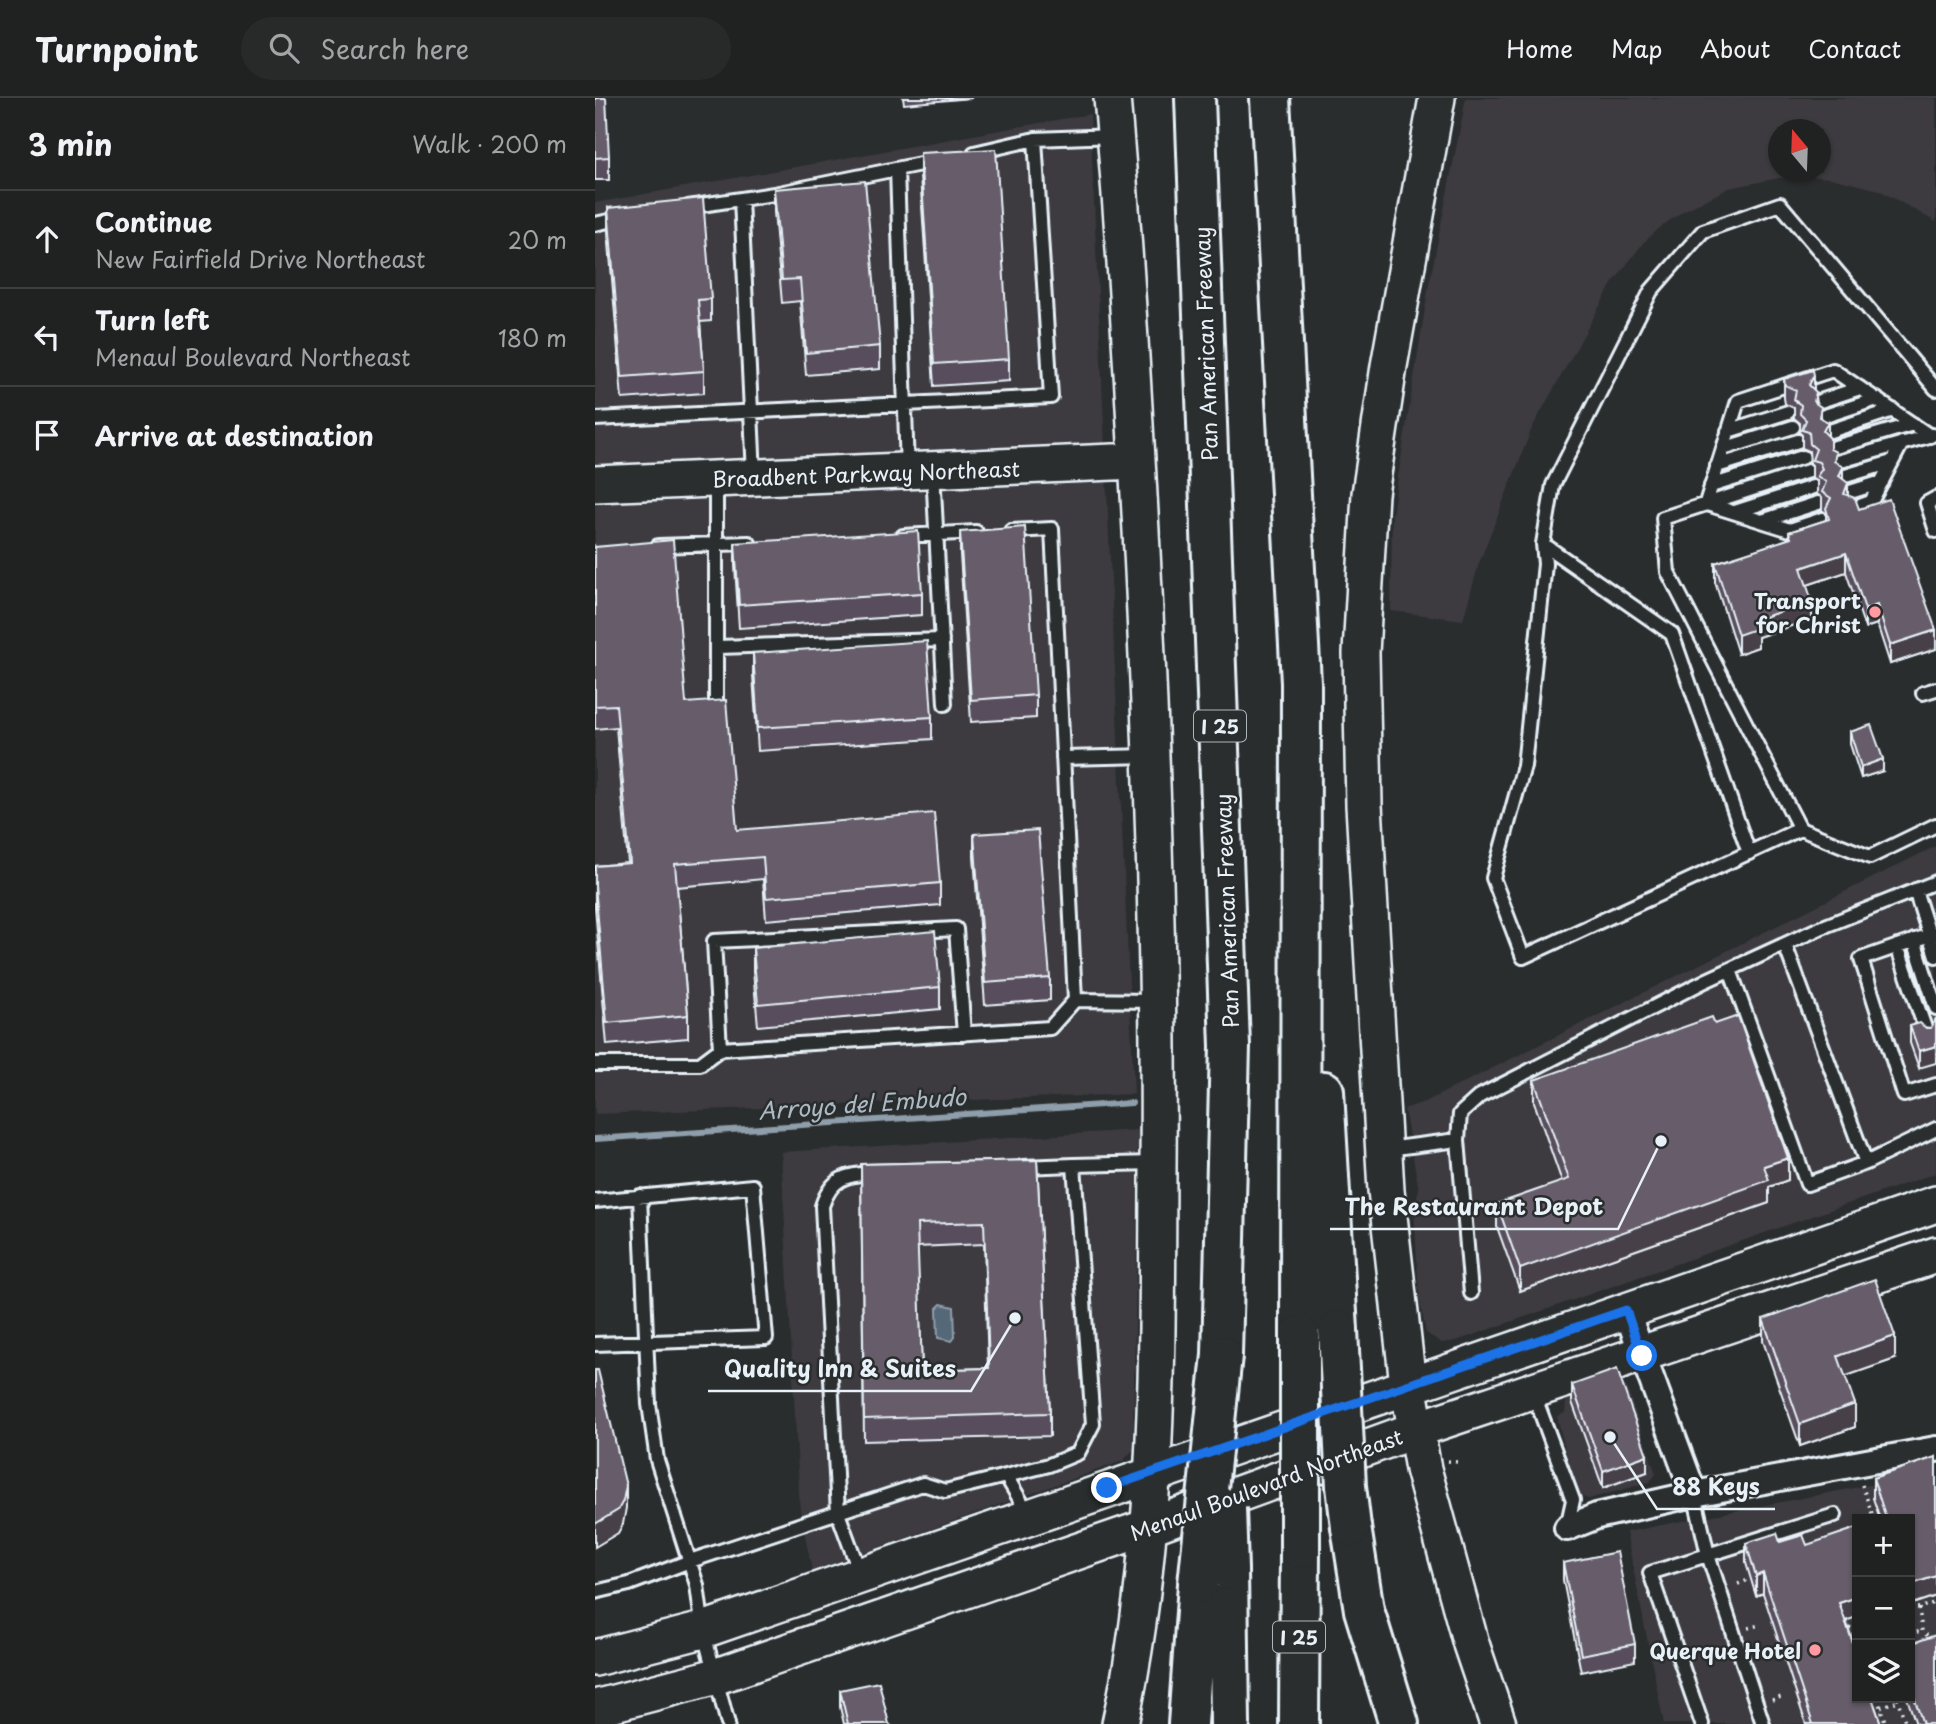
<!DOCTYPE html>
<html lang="en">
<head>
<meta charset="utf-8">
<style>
	:root { --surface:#202222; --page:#282a2a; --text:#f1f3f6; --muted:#a2a4a5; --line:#3d3f40 }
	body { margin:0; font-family:"Playpen Sans",sans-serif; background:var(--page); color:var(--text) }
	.controls { position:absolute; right:21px; bottom:21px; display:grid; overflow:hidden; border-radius:0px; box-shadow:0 2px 5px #0004 }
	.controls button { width:63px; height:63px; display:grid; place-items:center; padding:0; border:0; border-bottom:2px solid var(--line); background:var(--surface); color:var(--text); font:35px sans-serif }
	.compass { position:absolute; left:1173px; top:21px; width:63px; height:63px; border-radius:50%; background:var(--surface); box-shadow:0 2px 5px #0004; rotate:341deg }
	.stop { position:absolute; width:21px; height:21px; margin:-16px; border:5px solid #1a73e8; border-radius:50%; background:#fff }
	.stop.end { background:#1a73e8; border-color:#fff; box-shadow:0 2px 7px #0008 }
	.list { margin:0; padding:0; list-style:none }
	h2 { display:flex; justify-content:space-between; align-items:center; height:91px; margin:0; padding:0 28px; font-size:30px }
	h2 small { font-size:23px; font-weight:400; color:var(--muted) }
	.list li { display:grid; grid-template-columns:46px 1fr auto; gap:21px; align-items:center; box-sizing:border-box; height:98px; padding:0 28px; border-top:2px solid var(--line) }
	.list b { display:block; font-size:26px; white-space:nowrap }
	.list p { margin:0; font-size:23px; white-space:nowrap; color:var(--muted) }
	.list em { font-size:23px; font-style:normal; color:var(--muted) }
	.icon { flex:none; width:38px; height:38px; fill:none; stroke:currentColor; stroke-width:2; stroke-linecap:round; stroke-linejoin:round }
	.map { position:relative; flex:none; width:1341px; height:1626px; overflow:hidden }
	header { display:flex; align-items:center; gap:42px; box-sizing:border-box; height:98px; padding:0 35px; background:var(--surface); border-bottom:2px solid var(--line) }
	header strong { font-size:33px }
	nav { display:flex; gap:38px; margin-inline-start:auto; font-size:24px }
	.search { width:490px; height:63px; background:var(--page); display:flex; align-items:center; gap:18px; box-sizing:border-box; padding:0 24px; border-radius:38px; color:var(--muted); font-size:26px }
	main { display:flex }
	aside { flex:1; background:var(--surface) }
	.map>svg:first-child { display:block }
</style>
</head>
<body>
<header>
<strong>Turnpoint</strong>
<div class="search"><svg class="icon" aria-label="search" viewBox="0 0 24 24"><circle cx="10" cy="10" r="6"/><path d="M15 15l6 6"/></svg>Search here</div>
<nav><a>Home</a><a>Map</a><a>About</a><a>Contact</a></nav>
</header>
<main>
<aside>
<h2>3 min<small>Walk · 200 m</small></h2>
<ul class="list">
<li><svg class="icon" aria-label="ahead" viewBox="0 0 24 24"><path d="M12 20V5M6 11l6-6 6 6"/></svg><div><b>Continue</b><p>New Fairfield Drive Northeast</p></div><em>20 m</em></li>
<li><svg class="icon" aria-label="left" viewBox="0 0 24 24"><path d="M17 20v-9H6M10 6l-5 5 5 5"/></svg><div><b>Turn left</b><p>Menaul Boulevard Northeast</p></div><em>180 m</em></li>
<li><svg class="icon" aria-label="arrive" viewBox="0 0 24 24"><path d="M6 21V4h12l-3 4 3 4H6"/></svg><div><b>Arrive at destination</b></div></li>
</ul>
</aside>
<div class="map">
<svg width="1341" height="1626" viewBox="0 0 1341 1626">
	<rect width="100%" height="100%" fill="#2a2d2e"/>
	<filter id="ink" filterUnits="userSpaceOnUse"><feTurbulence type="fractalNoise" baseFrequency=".0143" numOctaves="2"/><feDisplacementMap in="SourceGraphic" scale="14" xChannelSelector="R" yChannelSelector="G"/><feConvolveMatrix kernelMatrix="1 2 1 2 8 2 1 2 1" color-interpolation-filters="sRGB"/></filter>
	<g filter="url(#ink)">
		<path fill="#3c3b40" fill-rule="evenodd" d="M871,0H1341V124L1284,92L1236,80L1210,78L1184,80L1134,90L1088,113L1067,128L1048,145L1017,186L937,330L884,465L868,522L796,513L797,417L833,192ZM1184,32H1226V74H1184Z
			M495,16L539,996L0,1016V105Z
			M1341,748V1075L861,1243L847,1245L831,1235L824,1199L819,1107L824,1092L809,1011L832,1003Z
			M543,1032L538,1352L528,1363L217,1473L205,1411L186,1054Z
			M1018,1286L1031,1288L1061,1376L1055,1384L994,1401L981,1397L962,1318L970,1315L971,1303Z
			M1341,1374V1626H1069L1031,1434ZM1262,1421H1315V1600H1262Z"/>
		<path fill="#546777" stroke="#8f9eab" stroke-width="2" d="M346,1206L359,1209L360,1239L357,1243L343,1240L342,1210Z"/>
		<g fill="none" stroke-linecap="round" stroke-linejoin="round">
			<path stroke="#8f9eab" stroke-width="6" d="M0,1041L537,1005"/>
			<defs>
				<path id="lane" d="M379,55L440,41L520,38
					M302,71L312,372
					M146,101L159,377
					M93,109L179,96L340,63
					M0,126L27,120
					M1222,304L1265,290
					M1227,319L1282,301
					M0,321L456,299L440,41
					M1133,333L1193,314
					M1232,334L1298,312
					M1237,350L1318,326
					M1128,351L1198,329
					M1242,364L1337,337
					M1122,368L1203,343
					M338,372L350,606
					M1213,373L1068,420L1073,474L1205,731L928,859L898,780L929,668L950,466L948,446L958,387L1056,193L1108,133L1185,106L1341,291
					M1247,379L1297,364
					M121,382V606
					M1116,388L1208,359
					M1252,395L1287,384
					M1341,400L1332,405L1341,433
					M1111,405L1143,303L1238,272L1335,338
					M1112,406L1195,432L1228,421
					M1257,411L1276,404L1307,345
					M1140,414L1218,389
					M1167,423L1223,405
					M308,438L381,434
					M948,446L1077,536L1154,755
					M63,448L154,445
					M123,549L347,542
					M1328,595L1341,591
					M468,660L555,658
					M1205,731L1275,759L1341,727
					M1320,792L1341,858
					M1341,835L1266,861L1309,997L1341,987
					M1319,842L1341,910
					M1190,847L1271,1065
					M1302,848L1333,939
					M1135,872L1212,1086L1271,1065L1341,1031
					M480,902L560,903
					M125,951L119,843L361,831L369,936
					M0,966H105L125,951L455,930L480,902L457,431L416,433
					M792,1051L863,1042
					M479,1067L559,1065
					M45,1098L54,1306L62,1362L102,1487L108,1532L133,1626
					M0,1103L158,1088L171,1240L0,1246
					M876,1195L863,1042L865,1016L885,998L1110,883L1225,830L1341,784
					M938,1294L978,1402L972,1429
					M411,1378L454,1367L483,1355L498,1326L479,1067L427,1069
					M1099,1396L1113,1457L1168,1626
					M265,1475L243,1415L227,1108C236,1080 251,1076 280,1075
					M0,1494L34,1486L95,1463L328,1386L350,1393L411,1378L434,1417
					M1107,1626L1055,1475L1240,1417"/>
				<path id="street" d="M1031,1212L1099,1396
					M972,1430L1002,1418L1099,1396L1341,1351"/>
				<path id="secondary" d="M517,0C530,144 538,288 546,433C557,646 565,858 563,1071C562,1255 565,1446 525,1626
					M842,0L794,268L775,396L766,555L769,707L791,1092L813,1286L828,1371L876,1546L903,1626
					M0,386L542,363
					M0,1560L108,1532L1341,1106
					M0,1610L122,1578L553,1429L820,1332L1341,1157"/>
				<path id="highway" d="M600,0L635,948L627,1257
					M675,0L706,585L705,1237
					M729,993L743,1232
					M756,1429L769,1512L804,1626
					M633,1472L635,1626
					M593,1626L603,1486
					M704,1626L705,1451"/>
			</defs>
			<use href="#lane" stroke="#e8f1f8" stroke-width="18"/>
			<use href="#street" stroke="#e8f1f8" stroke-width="30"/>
			<use href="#secondary" stroke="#e8f1f8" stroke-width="40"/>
			<use href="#highway" stroke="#e8f1f8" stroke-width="44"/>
			<path stroke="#e8f1f8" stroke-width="3.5" stroke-dasharray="2 5" stroke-linecap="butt" d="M853,1363L863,1364
				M1267,1387L1279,1421
				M1143,1486L1156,1481
				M1315,1509L1324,1510L1341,1504
				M1324,1510L1327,1533L1341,1545
				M1251,1523L1254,1529L1262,1532
				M1153,1530L1165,1527
				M1315,1536L1326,1533
				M1162,1556L1173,1552
				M1282,1600L1291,1626
				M1302,1600L1311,1626
				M1177,1602L1189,1598
				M1279,1611L1303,1603"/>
			<use href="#lane" stroke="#2a2d2e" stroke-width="12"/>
			<use href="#street" stroke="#2a2d2e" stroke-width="24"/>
			<use href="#secondary" stroke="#2a2d2e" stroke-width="35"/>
			<use href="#highway" stroke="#2a2d2e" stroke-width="38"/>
			<defs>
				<path id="highway-bridge" d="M743,1232L751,1388L756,1429
					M631,1410L633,1472
					M705,1451V1237
					M603,1486L627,1257"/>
			</defs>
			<use href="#highway-bridge" stroke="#e8f1f8" stroke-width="44" stroke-linecap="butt"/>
			<use href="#highway-bridge" stroke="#2a2d2e" stroke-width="38"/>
		</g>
		<path fill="#584e5b" stroke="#e8f1f8" stroke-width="2" fill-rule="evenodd" d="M0,0L14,59V82H0Z
			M308,0H377L309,6Z
			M325,55L414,261V283L339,288L325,78Z
			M179,91L285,248V271L211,277L205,203L187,205L179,114Z
			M13,110L116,201V223L105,224L109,273V295L27,301L13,133Z
			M1189,281L1219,292L1221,305L1233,337L1235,351L1248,381L1253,397L1264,411L1341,551L1295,566L1282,526L1270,530L1251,474L1212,487L1217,521L1163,539V549L1143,556L1120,484V465L1194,441V434L1231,422V415L1227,412V400L1222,396V382L1217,380V367L1215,365L1214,353L1207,350V337L1205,335V325L1199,320V310L1190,306L1189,300Z
			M365,434L441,597V620L376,624L365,456Z
			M140,445L327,495V517L144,530L140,468Z
			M0,449L91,605L142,732L345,785V807L171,822L168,781L82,789L93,917V940L12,947L0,809V768L33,765L21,629L0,631Z
			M158,555L337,619V641L163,653L158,577Z
			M1255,634L1288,673L1266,680L1255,646Z
			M379,736L455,880V902L390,907L379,759Z
			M158,850L345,889V911L163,928L158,873Z
			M1120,926L1193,1082L1174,1089V1105L925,1193L902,1129V1106L967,1084L939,1004V982Z
			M1315,928L1336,930L1324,970L1315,945Z
			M442,1062L455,1315V1338L269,1343L266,1066ZM389,1146L393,1270L327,1272L322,1149Z
			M1168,1221L1300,1261L1250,1278L1260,1329L1205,1348L1168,1243Z
			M977,1287L1052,1374L1008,1390L977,1304Z
			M1341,1359V1498L1317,1506L1316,1501L1315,1502V1421H1285L1278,1400V1380Z
			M1185,1444L1212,1447L1251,1523L1286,1626H1211L1168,1495L1161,1498L1151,1465V1445Z
			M968,1465L1040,1546V1563L986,1574L968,1482Z
			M1315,1546L1341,1626H1321L1312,1600H1315Z
			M245,1592L294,1626H249L245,1609Z"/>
		<path fill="#47404a" stroke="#e8f1f8" stroke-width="2" d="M1219,277V296L1214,287Z
			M1233,324V343L1228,333Z
			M1248,369V388L1244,378Z
			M1253,385V404L1249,396Z
			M1251,455V474L1206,489V470Z
			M1217,503V521L1163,539V549L1143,556V537L1160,522Z
			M1282,507V526L1270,530V511Z
			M1341,532V551L1295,566V547Z
			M1288,661V673L1266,680V669Z
			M1341,948V965L1324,970V953Z
			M1193,1060V1082L1174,1089V1105L925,1193V1171L1169,1068Z
			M1300,1238V1261L1243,1281V1258Z
			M1260,1306V1329L1205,1348V1326Z
			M1052,1357V1374L1008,1390V1373Z
			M31,1388V1410L28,1426L23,1435L0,1449V1426Z
			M1168,1475V1495L1161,1498V1478Z
			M1341,1478V1498L1317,1506V1486Z
			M1316,1481V1501L1315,1502V1482Z
			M1262,1499V1519L1244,1525V1505Z"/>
		<path fill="#665b6a" stroke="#e8f1f8" stroke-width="2" fill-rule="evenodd" d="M0,0H11L14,59L0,60Z
			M401,51L414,261L339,266L325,55Z
			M270,83L285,248L211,255L205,181L187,182L179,91Z
			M108,100L116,201L103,202L109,273L27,279L13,110Z
			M1218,272L1219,277L1214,287L1221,294L1219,304L1226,309L1224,319L1233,324L1228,333L1235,340V351L1241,354L1239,363L1248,369L1244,378L1253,385L1249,396L1260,400L1264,411L1294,401L1341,532L1295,547L1282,507L1270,511L1251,455L1206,470L1217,503L1160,522L1163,530L1143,537L1120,465L1196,440L1194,434L1234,421L1231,410L1236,400L1227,394L1231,384L1222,378L1227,371L1224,364L1217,362L1221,351L1215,346L1214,334L1207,332L1211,322L1205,316L1206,307L1199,302L1201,292L1190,287L1189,281Z
			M430,429L441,597L376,602L365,434Z
			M323,433L327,495L144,507L140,445Z
			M78,442L91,605L131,602L142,732L339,715L345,785L171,800L168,759L80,766L93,917L12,925L0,787V768L35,765L21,607L0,608V449Z
			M332,543L337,619L163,630L158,555Z
			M1276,627L1288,661L1266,669L1255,634Z
			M443,732L455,880L390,885L379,736Z
			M340,833L345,889L163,906L158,850Z
			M1143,918L1193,1060L1169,1068L1174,1082L925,1171L902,1106L974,1081L939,982L1117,919L1120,926Z
			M1341,920V948L1324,953L1315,928L1325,925L1331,930H1336Z
			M442,1062L455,1315L269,1321L266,1066ZM389,1124L394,1270L327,1272L322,1126Z
			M1280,1181L1300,1238L1243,1258L1260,1306L1205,1326L1168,1221Z
			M1022,1271L1052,1357L1008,1373L977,1287Z
			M0,1272H3L31,1388L28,1403L23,1412L0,1426Z
			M1341,1359V1478L1317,1486L1316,1481L1315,1482V1421H1288L1291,1420L1278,1380Z
			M1262,1430V1499L1244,1505L1262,1557V1600H1277L1286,1626H1218L1168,1475L1161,1478L1151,1445L1182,1435L1185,1444L1208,1437L1212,1447Z
			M1022,1454L1040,1546L986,1557L968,1465Z
			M1341,1537V1626H1328L1315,1587V1546Z
			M284,1584L294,1626H253L245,1592Z"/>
	</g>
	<g fill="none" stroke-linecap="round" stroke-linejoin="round" filter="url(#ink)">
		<path stroke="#1a73e8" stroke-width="9" d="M512,1390L1031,1212L1047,1258"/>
	</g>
	<g fill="#ff9aa2" stroke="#2a2d2e" stroke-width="2.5">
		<circle cx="1280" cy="514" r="7"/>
		<circle cx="1220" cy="1552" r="7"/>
	</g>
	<g text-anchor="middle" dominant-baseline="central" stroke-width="5" stroke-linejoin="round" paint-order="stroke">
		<g fill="#2a2d2e" stroke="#afb6bb" stroke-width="2">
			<rect x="599" y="612.5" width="52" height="31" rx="5"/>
			<rect x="678" y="1523.5" width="52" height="31" rx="5"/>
		</g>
		<g font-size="19" font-weight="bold" fill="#e8f1f8">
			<text x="625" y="628">I 25</text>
			<text x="704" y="1539">I 25</text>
		</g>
		<g font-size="21" fill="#e8f1f8" stroke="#2a2d2e">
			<text transform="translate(610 246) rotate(-92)">Pan American Freeway</text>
			<text transform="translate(271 375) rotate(-2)">Broadbent Parkway Northeast</text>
			<text transform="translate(631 813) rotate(-92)">Pan American Freeway</text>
			<text transform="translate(671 1386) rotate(-20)">Menaul Boulevard Northeast</text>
		</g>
		<g font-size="21" font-weight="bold" fill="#e8f1f8" stroke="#2a2d2e" text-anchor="end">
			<text x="1266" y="502">Transport<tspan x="1266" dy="24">for Christ</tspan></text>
			<text x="1206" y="1552">Querque Hotel</text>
		</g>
		<g font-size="23" font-style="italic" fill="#adbac4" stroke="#2a2d2e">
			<text transform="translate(267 1005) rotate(-4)">Arroyo del Embudo</text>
		</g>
	</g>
	<path fill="none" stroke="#e8f1f8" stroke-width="2.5" d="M1066 1043L1023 1131H735M420 1220L376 1293H113M1015 1339L1062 1411H1180"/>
	<g fill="#e8f1f8" stroke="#2a2d2e" stroke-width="2.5">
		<circle cx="1066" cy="1043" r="7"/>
		<circle cx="420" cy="1220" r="7"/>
		<circle cx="1015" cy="1339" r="7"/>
	</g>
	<g font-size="23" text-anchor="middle" font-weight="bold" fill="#e8f1f8" stroke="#2a2d2e" stroke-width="5" stroke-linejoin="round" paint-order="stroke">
		<text x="879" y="1117">The Restaurant Depot</text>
		<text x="245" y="1279">Quality Inn &amp; Suites</text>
		<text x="1121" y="1397">88 Keys</text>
	</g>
</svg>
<div class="controls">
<button>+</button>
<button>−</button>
<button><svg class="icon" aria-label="layers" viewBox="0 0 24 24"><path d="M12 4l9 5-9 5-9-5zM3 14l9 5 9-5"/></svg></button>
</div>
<svg class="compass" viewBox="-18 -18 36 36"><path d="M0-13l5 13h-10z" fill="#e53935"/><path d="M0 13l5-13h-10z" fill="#a2a4a5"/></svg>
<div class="stop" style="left:1047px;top:1258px"></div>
<div class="stop end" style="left:512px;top:1390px"></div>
</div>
</main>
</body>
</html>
